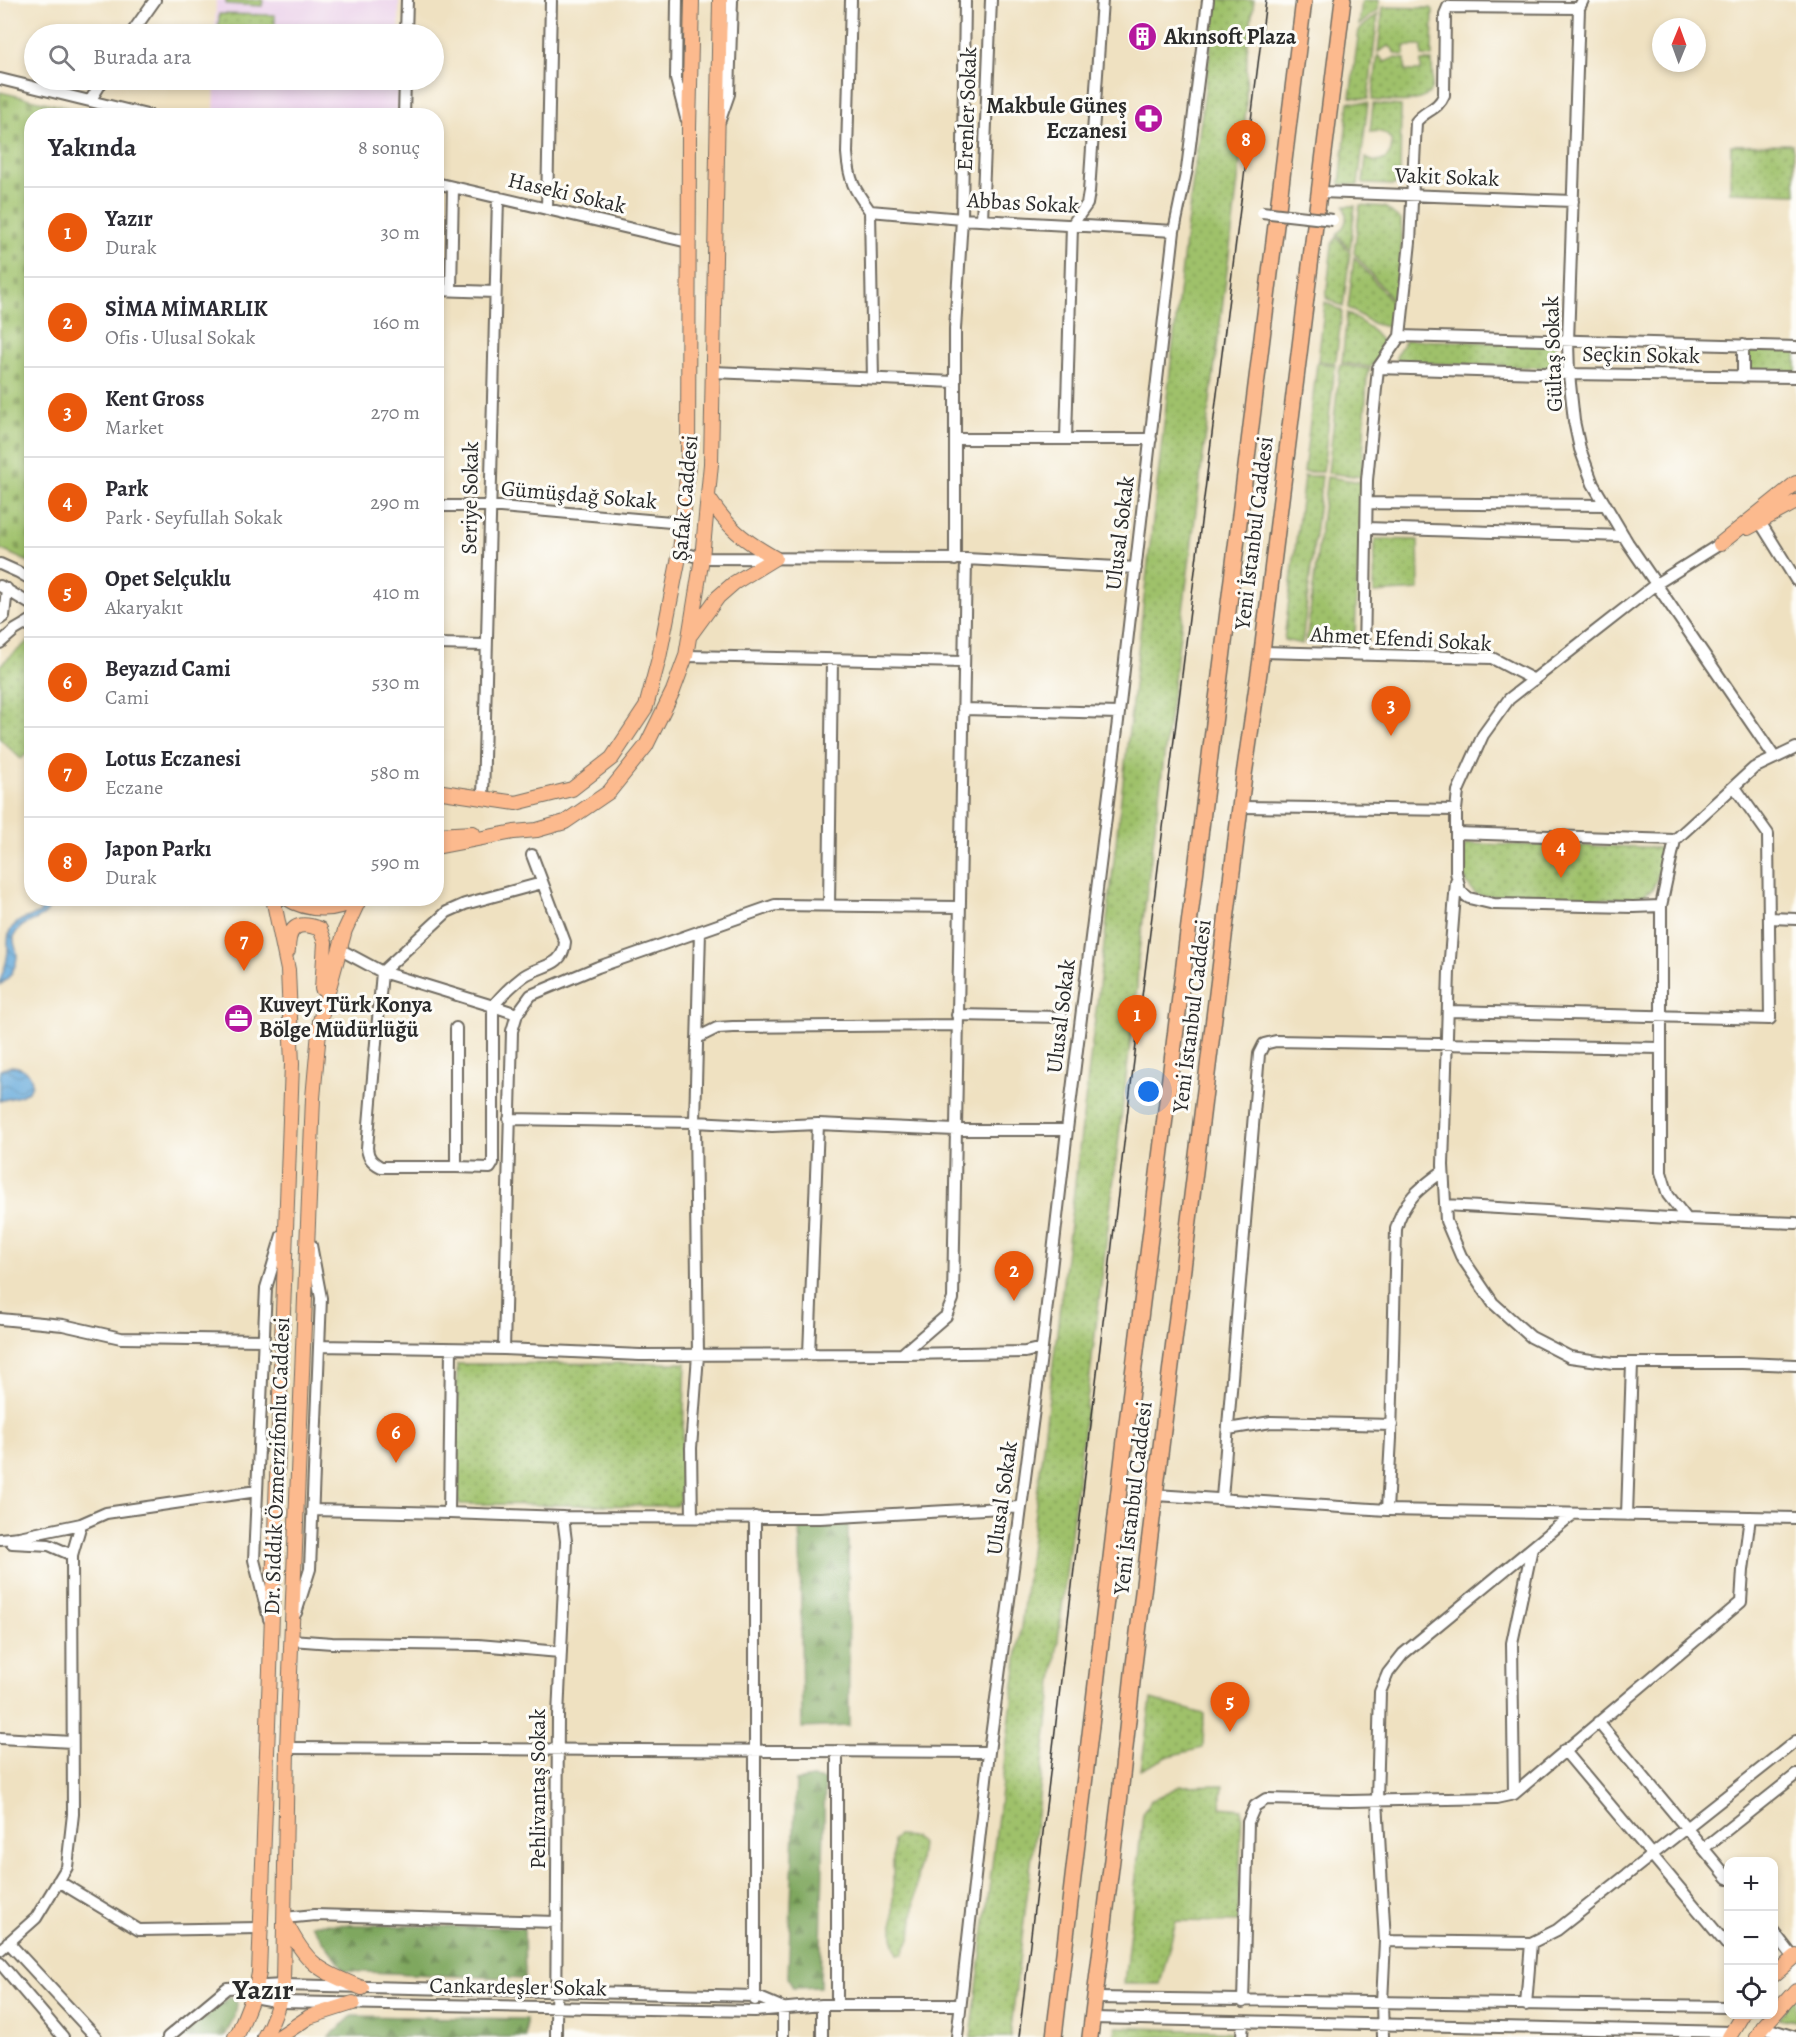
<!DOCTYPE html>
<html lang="tr">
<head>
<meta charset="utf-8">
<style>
	:root { --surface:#fff; --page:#f2f2f3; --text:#2b2b33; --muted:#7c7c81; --line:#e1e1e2; --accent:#ea580c }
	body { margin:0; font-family:Alegreya,serif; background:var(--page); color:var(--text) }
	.controls { position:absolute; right:18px; bottom:18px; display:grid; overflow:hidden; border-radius:12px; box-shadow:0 3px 9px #0003 }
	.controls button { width:54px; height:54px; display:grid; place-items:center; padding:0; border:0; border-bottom:2px solid var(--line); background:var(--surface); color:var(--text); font:30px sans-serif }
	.compass { position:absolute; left:1652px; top:18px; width:54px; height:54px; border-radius:50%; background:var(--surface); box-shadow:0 3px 9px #0003; rotate:1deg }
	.you { position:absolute; left:1149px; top:1092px; width:21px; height:21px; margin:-15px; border:4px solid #fff; border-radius:50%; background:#1a73e8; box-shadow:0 0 0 9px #1a73e833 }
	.badge { display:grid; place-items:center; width:39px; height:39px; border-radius:50%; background:var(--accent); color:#fff; font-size:20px; font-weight:700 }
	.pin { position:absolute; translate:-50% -50px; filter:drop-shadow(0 2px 3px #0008) }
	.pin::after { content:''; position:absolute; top:32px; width:21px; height:18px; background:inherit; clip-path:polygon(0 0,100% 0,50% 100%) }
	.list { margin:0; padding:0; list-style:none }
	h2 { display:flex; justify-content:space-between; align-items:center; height:78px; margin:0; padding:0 24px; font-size:26px }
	h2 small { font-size:20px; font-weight:400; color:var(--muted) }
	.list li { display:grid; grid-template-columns:39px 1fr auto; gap:18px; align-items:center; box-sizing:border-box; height:90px; padding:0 24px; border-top:2px solid var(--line) }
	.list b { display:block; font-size:22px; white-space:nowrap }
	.list p { margin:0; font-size:20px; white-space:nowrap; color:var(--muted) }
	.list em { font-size:20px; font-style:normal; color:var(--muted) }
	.icon { flex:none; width:33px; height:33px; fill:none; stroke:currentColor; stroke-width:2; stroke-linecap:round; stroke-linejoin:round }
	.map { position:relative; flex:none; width:1796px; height:2037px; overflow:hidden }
	.search { position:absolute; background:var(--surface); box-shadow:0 3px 9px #0003; left:24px; top:24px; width:420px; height:66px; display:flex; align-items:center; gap:15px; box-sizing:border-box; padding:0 21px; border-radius:33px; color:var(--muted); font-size:22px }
	.panel { position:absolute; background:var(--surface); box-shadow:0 3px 9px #0003; left:24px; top:108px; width:420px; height:798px; border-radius:24px }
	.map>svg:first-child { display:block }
</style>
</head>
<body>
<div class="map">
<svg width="1796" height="2037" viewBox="0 0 1796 2037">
	<defs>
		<pattern id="grass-dots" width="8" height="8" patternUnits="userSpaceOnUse" patternTransform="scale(1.5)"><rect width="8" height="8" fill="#9fc16a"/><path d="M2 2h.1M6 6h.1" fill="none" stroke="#829d57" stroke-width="1.8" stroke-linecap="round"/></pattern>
		<pattern id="forest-firs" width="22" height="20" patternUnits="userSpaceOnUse" patternTransform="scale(1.5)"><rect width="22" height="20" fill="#7fa75e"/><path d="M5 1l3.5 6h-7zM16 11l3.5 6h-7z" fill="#68884e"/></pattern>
		<pattern id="cemetery-stones" width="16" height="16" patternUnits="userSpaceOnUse" patternTransform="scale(1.5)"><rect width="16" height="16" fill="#9fc16a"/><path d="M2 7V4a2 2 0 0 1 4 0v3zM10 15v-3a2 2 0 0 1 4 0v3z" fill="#829d57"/></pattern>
		<pattern id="water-waves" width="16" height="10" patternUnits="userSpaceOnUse" patternTransform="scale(1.5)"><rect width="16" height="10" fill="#66aadb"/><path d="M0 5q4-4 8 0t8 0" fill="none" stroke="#548bb2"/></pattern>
	</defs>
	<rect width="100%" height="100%" fill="#fdfcf7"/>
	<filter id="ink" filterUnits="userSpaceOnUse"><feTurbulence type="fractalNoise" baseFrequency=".0167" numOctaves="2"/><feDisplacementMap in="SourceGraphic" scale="12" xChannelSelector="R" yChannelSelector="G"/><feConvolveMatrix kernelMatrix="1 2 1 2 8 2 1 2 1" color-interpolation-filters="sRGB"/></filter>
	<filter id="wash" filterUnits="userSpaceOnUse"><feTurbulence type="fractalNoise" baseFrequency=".008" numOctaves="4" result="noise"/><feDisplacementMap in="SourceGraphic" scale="24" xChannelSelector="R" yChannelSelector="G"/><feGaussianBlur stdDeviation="1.35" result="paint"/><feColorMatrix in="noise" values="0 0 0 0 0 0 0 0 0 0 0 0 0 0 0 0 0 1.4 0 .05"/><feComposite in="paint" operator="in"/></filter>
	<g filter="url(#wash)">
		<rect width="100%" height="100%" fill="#efe1c1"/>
		<path fill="#ebd1eb" d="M216,0H399V34H215Z
			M215,80H398V115L214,116Z"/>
		<path fill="url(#grass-dots)" stroke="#65764a" stroke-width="1.5" d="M1217,0H1254L1247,51L1246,110L1233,224L1138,959L1137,987L1010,2037H971L1108,912L1186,232Z
			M1362,0H1379L1378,10L1359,25Z
			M1383,7L1431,8L1433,10L1432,57L1422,56V46H1405V55L1395,54L1392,48L1388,46L1378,52Z
			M219,14L275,15V34H218Z
			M1378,14L1368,99L1350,97L1359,30Z
			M1378,55L1385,62L1394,58L1405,59V71H1421V61H1432C1432,69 1434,82 1431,90C1424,106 1386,101 1372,100Z
			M1349,102L1368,103L1358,185L1340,184Z
			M1373,104L1401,106L1400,174L1396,184L1393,185L1364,184L1363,183L1366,158C1393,175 1405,126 1370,132Z
			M1793,144L1796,194L1730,192L1731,145Z
			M1360,205L1385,207L1401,220L1402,238L1396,304L1354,253Z
			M1344,206H1355L1350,250L1337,234C1347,225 1348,218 1344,206Z
			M1337,237L1350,253L1343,307L1326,298L1332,244Z
			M1354,257L1395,306L1393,328L1374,324L1348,308Z
			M1325,302L1342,311L1336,360L1334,363L1318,361Z
			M1347,313L1370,328L1386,346L1371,367L1342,363Z
			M1407,340L1557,344L1556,368L1398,362L1396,358C1398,352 1401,344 1407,340Z
			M1748,348L1796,349V374L1748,372Z
			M1317,363L1335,365L1323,472H1304Z
			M1340,365L1370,369L1367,374L1362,477L1328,473Z
			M1304,476H1322L1302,644L1284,640Z
			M1327,477L1362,482L1355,634L1352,642L1346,644H1306Z
			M1375,539L1418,540L1419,590L1374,593Z
			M31,639V750L21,759L0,739V665Z
			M1466,844L1650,847L1664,849L1662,862L1653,889L1639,898L1570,899L1477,895C1462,882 1457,863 1466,844Z
			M686,1363L680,1500L676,1506L460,1504L455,1494L457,1364Z
			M1151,1699L1204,1714L1203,1748L1169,1756L1141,1770Z
			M1223,1785L1221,1807L1242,1809L1238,1922L1176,1921L1160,1984H1124L1143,1814L1151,1800L1180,1786Z
			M898,1836L914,1837L921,1843L911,1937L903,1954H898L893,1937V1840Z
			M1796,1996V2021L1778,2018Z
			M1116,2027L1233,2032V2037H1115Z"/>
		<path fill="url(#forest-firs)" stroke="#556944" stroke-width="1.5" d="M848,1524L849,1726L802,1728L800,1529Z
			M812,1778L825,1780L820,1987L793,1988L788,1977L796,1781Z
			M311,1924L524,1928L525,1979L345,1971Z
			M230,1996L237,2003L235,2017L224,2037H181Z
			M352,2016L526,2019V2037H329Z"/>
		<path fill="url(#cemetery-stones)" stroke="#65764a" stroke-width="1.5" d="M0,92L99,115L32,116L31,563L0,549Z"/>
		<path fill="#9fc16a" stroke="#65764a" stroke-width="1.5" d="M226,0H263L262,6L226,4Z"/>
		<path fill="url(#water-waves)" stroke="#486a83" stroke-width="1.5" d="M38,899H50C49,902 50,905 49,908C44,922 22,920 15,934C11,943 18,949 17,957C16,968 9,979 0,985C0,975 6,968 7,958C9,950 7,941 9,934C13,920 28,918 40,913L42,907Z
			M11,1066C28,1066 41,1084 24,1094C17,1098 8,1098 0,1101V1070Z"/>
	</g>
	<g filter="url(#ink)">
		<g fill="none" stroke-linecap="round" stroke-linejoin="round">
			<defs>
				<path id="minor" d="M677,0L676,79L686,118
					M851,0L847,153C849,181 854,189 870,211L873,379
					M1583,0L1579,8L1568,342L1569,374L1574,421L1580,449L1593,484L1628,543L1775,758
					M131,34L155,0
					M406,34L407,0
					M0,79L151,116
					M90,101L103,80
					M404,116L405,80
					M720,120L729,94L732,0
					M436,183L688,242
					M1320,192L1573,201
					M547,209L551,0
					M870,211L962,219L1174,231
					M982,220L991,0
					M436,290L495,292
					M451,290L453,187
					M1400,336L1796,347
					M1743,345V377
					M1378,368L1569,374L1796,377
					M713,372L955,382
					M955,439H1151
					M1066,439L1072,225L1087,204L1089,192L1102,0
					M1367,503L1606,505
					M436,506H489L682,523
					M1760,522L1796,580
					M1366,528L1624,536
					M1720,544L1656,584L1509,699L1483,735L1458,791L1456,810V872L1460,891L1469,898L1494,904L1633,907L1661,906L1675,840L1754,768L1796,748
					M680,552L702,558L966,559L1136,568
					M955,560V329L962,219L965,0
					M0,564L18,572L32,580
					M0,586L32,605
					M0,619L4,616L7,589
					M0,643L15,630L32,620
					M436,644L486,645
					M1262,652L1492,658L1534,680
					M1364,655L1367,480L1378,368L1400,336L1410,242L1416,122C1425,110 1438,110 1444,95L1445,14L1448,7L1579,8
					M686,656L964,662
					M963,709L1119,713
					M483,799L498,197
					M1241,807L1456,810
					M1456,833L1675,840
					M1456,882L1449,971L1443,1165L1446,1221L1461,1256L1493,1303L1531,1337L1570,1357L1613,1363H1742L1796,1365
					M829,906L832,660
					M1661,906V1172L1668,1195L1687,1219
					M1769,918L1796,919
					M339,949L382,972L493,1006V1163L490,1168L456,1167
					M1448,1011L1770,1019L1768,834L1734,786
					M517,1014L493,1006C503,994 512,985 524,976C542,964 563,968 565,942L532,855
					M957,1015L1062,1017
					M456,1028V1167H381C372,1162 368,1158 367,1148L382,972L447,912L465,904L542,883
					M697,1038L717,1028L733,1027L957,1025
					M509,1119L695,1122L772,1126L818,1124L955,1130H1067
					M1445,1205L1687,1219L1796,1223
					M0,1319L63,1325L121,1338L264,1340
					M319,1346L504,1349L640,1355L902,1354L946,1316L953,1299L966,559
					M504,1349L512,1031L517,1014L531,995L598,967L775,905L959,907
					M809,1354L818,1124
					M902,1354L1025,1352L1042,1348
					M1228,1429L1271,1422L1392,1425
					M1156,1495L1387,1510L1796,1518
					M1222,1498L1259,1054L1264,1044L1276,1041L1661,1048
					M312,1510L449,1513L563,1517
					M1387,1510L1391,1438L1396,1229C1403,1200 1420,1188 1443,1171
					M449,1513L451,1349
					M1627,1515L1632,1363
					M692,1517L691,1448L698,1355L695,1122L700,931
					M0,1539L19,1537L81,1524
					M12,1543L49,1545L72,1555
					M296,1613L310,1569L321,1298L311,1245
					M269,1619L254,1560L266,1288L282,1235
					M291,1640L332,1643L478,1645L560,1652
					M1598,1722L1728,1878
					M0,1738L72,1742
					M287,1748L989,1752
					M1564,1750L1728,1946
					M1514,1794L1512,1643L1532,1548
					M1704,1848L1796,1775
					M58,1881L139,1930L259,1928
					M284,1918L315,1915L557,1922
					M1774,1932L1794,1958
					M1385,1941L1531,1943L1557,1930L1796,1741
					M8,1942L96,2037
					M0,1950L36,1918L67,1867L73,1814L72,1555L81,1524L106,1513L257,1491
					M0,1963L63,2037
					M253,1997L280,2002L755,2011L822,2005H960
					M1095,1998L1728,2007
					M755,2000V1517
					M1243,2002L1248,1822L1255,1806L1266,1799L1350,1801L1496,1798L1514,1794L1741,1602L1743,1570L1750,1517
					M837,2005V1751
					M1526,2005L1531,1943
					M783,2008V2037
					M1092,2018L1732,2032
					M1763,2027L1795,2037
					M168,2037L227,1988L283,1985L755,1996L781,2007
					M556,2037L558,1716L566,1541L563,1517L820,1518L1020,1507
					M822,2037V2005
					M957,2037L989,1752L1042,1348L1067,1130L1119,713L1174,231L1187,169L1208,0
					M1242,2037L1243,2022
					M1383,2037L1382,2002L1385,1941L1377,1800L1380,1692L1388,1673L1403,1654L1573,1514"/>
				<path id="major" d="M1748,528L1796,502
					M1720,544L1796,483
					M691,634L718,597L734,583L775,558C743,540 728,528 708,497
					M436,791L516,803L572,789L612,758L646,707L659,658L680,552L688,465L689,128L692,0
					M436,835L473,833
					M436,847L514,832L537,830L565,822L609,792L646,746L673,691L686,656L702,558L711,464L720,0
					M286,898C309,913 338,911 361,898
					M288,951C288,927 297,920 320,929L325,942L322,989
					M285,1921C307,1965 318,1970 362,1988
					M1774,1975L1796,1956
					M235,2037L239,2031L256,1988L259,1973L292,1064L288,970L273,898
					M264,2037C274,2021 279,2004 283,1985L287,1748L313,1098L320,1021L345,930L359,900
					M279,2037L309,2017L353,2003
					M1729,2037L1743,2014
					M1757,2037L1763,2027L1796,1990"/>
				<path id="highway" d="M1054,2037L1127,1423L1304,0
					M1090,2037L1120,1795L1133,1673L1244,775L1262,652L1343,0"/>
			</defs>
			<use href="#minor" stroke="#706b60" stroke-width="14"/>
			<use href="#major" stroke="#706b60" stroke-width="16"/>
			<use href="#highway" stroke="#706b60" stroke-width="18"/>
			<use href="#minor" stroke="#fff" stroke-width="10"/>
			<use href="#major" stroke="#fcba8e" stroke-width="14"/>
			<use href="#highway" stroke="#fcba8e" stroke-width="15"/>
			<path stroke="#2b2b2b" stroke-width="1.5" d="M1019,2037L1128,1109L1266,0"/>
			<defs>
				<path id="minor-bridge" d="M1262,212L1333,220"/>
			</defs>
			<use href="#minor-bridge" stroke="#706b60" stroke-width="14" stroke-linecap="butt"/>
			<use href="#minor-bridge" stroke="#fff" stroke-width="10"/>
		</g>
	</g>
	<defs>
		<symbol id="building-disc" viewBox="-11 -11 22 22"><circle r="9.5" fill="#b5179e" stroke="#fdfcf7"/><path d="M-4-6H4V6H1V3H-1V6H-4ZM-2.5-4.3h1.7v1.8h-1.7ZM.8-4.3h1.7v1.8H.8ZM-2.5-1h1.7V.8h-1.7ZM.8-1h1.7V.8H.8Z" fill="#fff"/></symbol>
		<symbol id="pharmacy-disc" viewBox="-11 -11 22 22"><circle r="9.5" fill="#b5179e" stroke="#fdfcf7"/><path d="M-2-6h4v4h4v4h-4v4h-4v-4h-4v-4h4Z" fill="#fff"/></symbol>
		<symbol id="office-disc" viewBox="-11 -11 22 22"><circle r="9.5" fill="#b5179e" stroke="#fdfcf7"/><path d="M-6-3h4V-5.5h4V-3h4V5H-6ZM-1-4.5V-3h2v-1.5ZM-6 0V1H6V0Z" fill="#fff"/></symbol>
	</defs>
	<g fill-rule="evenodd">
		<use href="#building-disc" x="1126" y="20" width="33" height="33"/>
		<use href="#pharmacy-disc" x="1132" y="102" width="33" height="33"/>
		<use href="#office-disc" x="222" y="1002" width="33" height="33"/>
	</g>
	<g text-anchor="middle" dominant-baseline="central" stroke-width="6" stroke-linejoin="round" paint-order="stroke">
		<g font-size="22" font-weight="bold" fill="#2b2b2b" stroke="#fdfcf7" text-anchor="start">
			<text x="1164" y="37">Akınsoft Plaza</text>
			<text x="1127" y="106" text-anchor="end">Makbule Güneş<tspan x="1127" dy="25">Eczanesi</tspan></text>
			<text x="259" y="1005">Kuveyt Türk Konya<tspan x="259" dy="25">Bölge Müdürlüğü</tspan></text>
		</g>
		<g font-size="22" fill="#2b2b2b" stroke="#fdfcf7">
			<text transform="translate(967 109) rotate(-88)">Erenler Sokak</text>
			<text transform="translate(1447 177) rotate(2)">Vakit Sokak</text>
			<text transform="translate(567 193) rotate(13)">Haseki Sokak</text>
			<text transform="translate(1023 203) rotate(3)">Abbas Sokak</text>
			<text transform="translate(1553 354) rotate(-92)">Gültaş Sokak</text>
			<text transform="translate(1641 355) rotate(1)">Seçkin Sokak</text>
			<text transform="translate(579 495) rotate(5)">Gümüşdağ Sokak</text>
			<text transform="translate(470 498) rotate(-89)">Seriye Sokak</text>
			<text transform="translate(685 498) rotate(-85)">Şafak Caddesi</text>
			<text transform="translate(1120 533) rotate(-83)">Ulusal Sokak</text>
			<text transform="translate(1254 533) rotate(-83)">Yeni İstanbul Caddesi</text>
			<text transform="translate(1401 639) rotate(3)">Ahmet Efendi Sokak</text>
			<text transform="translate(1061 1016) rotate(-83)">Ulusal Sokak</text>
			<text transform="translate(1192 1016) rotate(-83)">Yeni İstanbul Caddesi</text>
			<text transform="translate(277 1466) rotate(-88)">Dr. Sıddık Özmerzifonlu Caddesi</text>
			<text transform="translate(1002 1498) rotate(-82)">Ulusal Sokak</text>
			<text transform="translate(1133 1498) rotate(-83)">Yeni İstanbul Caddesi</text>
			<text transform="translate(538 1789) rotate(-90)">Pehlivantaş Sokak</text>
			<text transform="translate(518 1987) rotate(1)">Cankardeşler Sokak</text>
		</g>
		<g font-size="28" font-weight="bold" fill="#2b2b2b" stroke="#fdfcf7">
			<text x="263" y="1990">Yazır</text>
		</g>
	</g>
</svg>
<div class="controls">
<button>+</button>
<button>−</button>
<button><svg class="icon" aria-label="locate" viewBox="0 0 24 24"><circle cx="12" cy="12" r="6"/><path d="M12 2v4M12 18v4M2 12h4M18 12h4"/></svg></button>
</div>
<svg class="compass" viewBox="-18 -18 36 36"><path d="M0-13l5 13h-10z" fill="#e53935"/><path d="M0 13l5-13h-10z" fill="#7c7c81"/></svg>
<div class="you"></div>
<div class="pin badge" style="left:1137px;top:1045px">1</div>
<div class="pin badge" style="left:1014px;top:1301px">2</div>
<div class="pin badge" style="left:1391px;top:736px">3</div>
<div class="pin badge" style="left:1561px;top:878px">4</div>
<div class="pin badge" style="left:1230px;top:1732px">5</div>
<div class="pin badge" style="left:396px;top:1463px">6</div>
<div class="pin badge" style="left:244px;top:971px">7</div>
<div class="pin badge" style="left:1246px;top:170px">8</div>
<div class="search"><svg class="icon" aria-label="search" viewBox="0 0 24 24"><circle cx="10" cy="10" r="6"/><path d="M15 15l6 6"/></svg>Burada ara</div>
<section class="panel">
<h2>Yakında<small>8 sonuç</small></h2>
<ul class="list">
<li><span class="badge">1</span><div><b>Yazır</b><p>Durak</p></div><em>30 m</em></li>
<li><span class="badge">2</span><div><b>SİMA MİMARLIK</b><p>Ofis · Ulusal Sokak</p></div><em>160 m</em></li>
<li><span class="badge">3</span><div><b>Kent Gross</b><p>Market</p></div><em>270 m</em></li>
<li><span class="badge">4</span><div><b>Park</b><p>Park · Seyfullah Sokak</p></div><em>290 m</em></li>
<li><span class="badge">5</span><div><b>Opet Selçuklu</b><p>Akaryakıt</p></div><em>410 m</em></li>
<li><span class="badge">6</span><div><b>Beyazıd Cami</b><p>Cami</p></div><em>530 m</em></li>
<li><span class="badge">7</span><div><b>Lotus Eczanesi</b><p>Eczane</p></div><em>580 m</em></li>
<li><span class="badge">8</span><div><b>Japon Parkı</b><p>Durak</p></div><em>590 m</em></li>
</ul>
</section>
</div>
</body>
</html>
